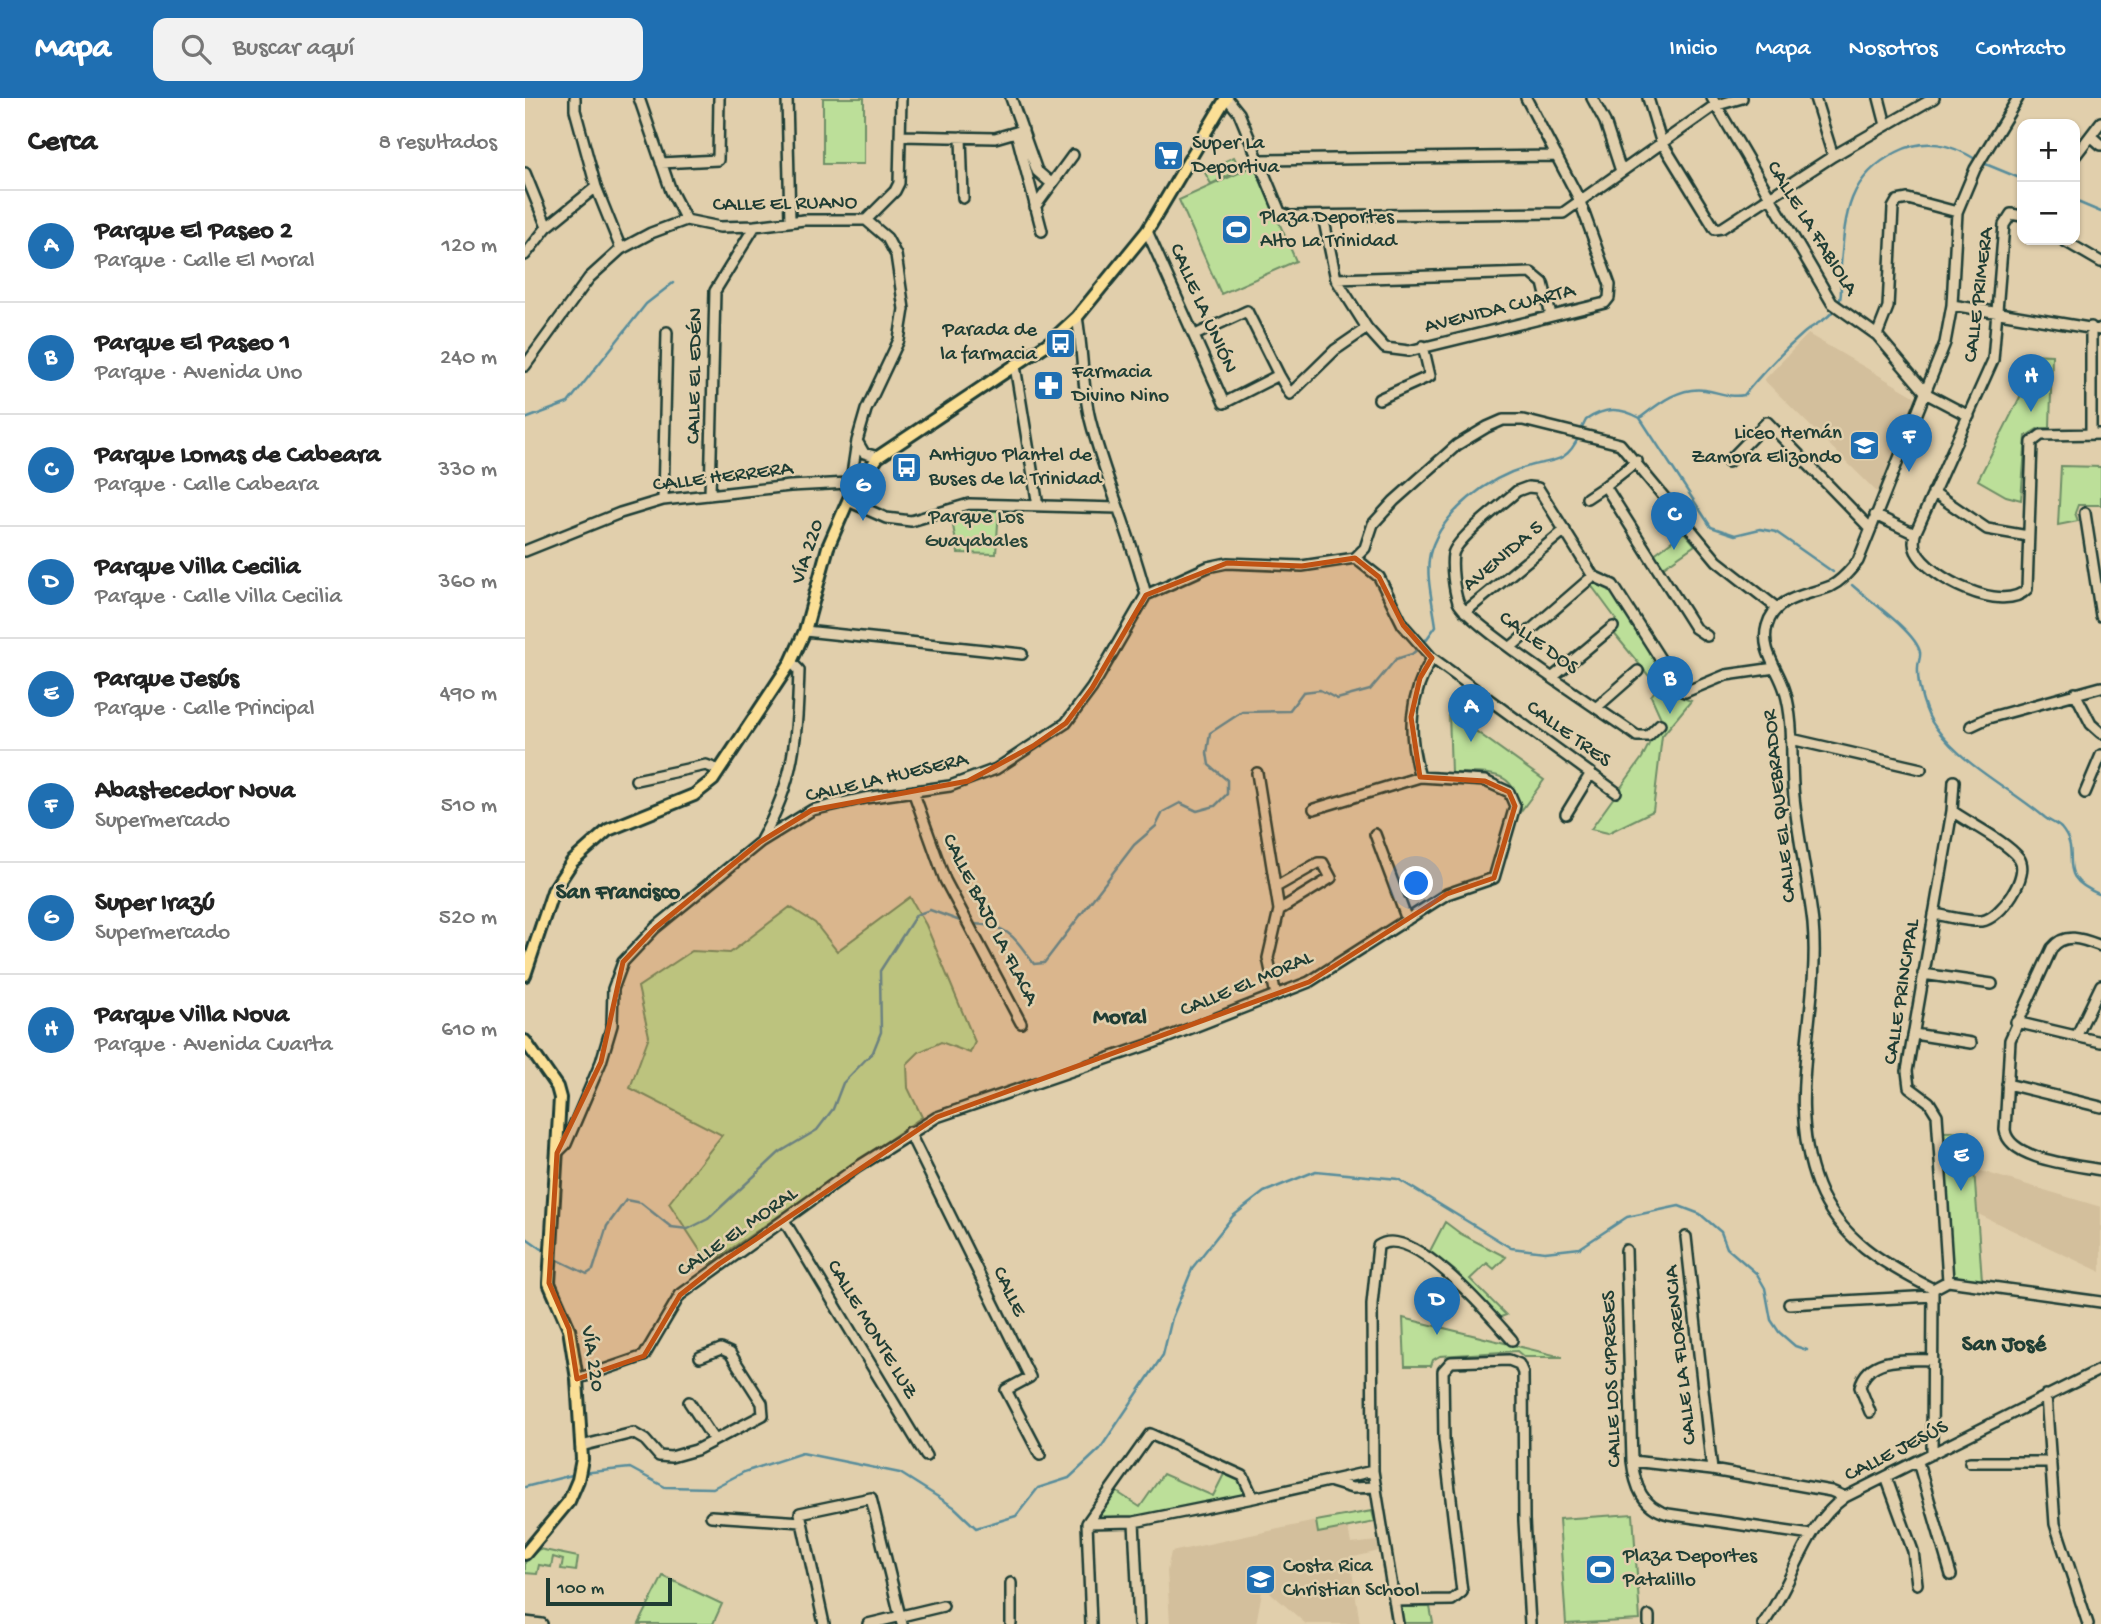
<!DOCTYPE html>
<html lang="es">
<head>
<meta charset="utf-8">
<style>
	:root { --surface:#fff; --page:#f2f2f2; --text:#222; --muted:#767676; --line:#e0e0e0; --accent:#1f6fb2 }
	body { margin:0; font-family:"Gochi Hand",sans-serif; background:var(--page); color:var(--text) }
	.controls { position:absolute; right:21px; top:21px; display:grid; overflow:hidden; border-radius:14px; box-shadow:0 2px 5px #0004 }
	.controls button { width:63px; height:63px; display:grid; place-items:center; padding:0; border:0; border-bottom:2px solid var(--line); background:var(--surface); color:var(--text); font:35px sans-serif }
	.scale { position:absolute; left:21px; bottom:18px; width:126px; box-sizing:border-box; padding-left:7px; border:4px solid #1f3d34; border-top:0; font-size:19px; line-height:24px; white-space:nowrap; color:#1f3d34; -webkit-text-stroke:5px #e1cfac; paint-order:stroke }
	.you { position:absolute; left:892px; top:786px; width:24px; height:24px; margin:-18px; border:5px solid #fff; border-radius:50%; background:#1a73e8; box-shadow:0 0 0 10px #1a73e833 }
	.badge { display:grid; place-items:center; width:46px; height:46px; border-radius:50%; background:var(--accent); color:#fff; font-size:23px; font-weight:700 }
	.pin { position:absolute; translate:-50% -58px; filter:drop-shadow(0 2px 4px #0008) }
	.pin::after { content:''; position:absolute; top:37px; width:24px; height:21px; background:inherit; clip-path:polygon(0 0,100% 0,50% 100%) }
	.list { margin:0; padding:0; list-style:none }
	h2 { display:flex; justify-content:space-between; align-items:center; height:91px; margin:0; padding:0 28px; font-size:30px }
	h2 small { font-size:23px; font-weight:400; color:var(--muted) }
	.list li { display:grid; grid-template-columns:46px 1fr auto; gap:21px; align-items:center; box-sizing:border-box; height:112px; padding:0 28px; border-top:2px solid var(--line) }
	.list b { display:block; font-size:26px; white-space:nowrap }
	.list p { margin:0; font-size:23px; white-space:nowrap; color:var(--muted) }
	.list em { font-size:23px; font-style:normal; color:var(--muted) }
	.icon { flex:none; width:38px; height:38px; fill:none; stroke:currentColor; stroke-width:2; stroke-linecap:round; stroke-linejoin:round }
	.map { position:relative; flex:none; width:1576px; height:1526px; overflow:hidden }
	header { display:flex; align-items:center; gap:42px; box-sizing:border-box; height:98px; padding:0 35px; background:var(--accent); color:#fff }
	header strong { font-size:33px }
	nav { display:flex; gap:38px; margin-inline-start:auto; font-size:24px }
	.search { width:490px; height:63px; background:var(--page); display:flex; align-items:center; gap:18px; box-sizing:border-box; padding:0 24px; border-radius:14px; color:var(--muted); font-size:26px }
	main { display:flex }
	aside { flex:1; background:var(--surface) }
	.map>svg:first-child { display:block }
</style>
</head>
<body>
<header>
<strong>Mapa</strong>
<div class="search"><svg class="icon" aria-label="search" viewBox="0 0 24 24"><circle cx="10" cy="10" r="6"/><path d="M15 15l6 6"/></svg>Buscar aquí</div>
<nav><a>Inicio</a><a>Mapa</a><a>Nosotros</a><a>Contacto</a></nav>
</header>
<main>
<aside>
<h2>Cerca<small>8 resultados</small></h2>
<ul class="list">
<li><span class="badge">A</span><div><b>Parque El Paseo 2</b><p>Parque · Calle El Moral</p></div><em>120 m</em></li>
<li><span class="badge">B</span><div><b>Parque El Paseo 1</b><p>Parque · Avenida Uno</p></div><em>240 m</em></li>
<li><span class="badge">C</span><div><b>Parque Lomas de Cabeara</b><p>Parque · Calle Cabeara</p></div><em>330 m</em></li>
<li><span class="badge">D</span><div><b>Parque Villa Cecilia</b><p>Parque · Calle Villa Cecilia</p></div><em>360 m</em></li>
<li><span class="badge">E</span><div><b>Parque Jesús</b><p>Parque · Calle Principal</p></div><em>490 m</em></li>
<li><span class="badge">F</span><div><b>Abastecedor Nova</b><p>Supermercado</p></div><em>510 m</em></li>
<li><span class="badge">G</span><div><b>Super Irazú</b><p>Supermercado</p></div><em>520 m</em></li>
<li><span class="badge">H</span><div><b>Parque Villa Nova</b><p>Parque · Avenida Cuarta</p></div><em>610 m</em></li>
</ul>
</aside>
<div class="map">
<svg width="1576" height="1526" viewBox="0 0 1576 1526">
	<rect width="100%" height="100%" fill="#e1cfac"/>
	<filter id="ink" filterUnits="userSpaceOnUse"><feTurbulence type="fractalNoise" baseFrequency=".0143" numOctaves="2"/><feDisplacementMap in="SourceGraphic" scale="14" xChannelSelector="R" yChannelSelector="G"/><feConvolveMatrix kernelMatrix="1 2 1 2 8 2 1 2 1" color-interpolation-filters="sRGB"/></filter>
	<g filter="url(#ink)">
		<path fill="#d3bf9c" d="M1283,236L1396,302L1353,395L1239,282Z
			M1449,1071L1576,1109V1174L1453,1116Z
			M791,1423L793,1434L823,1429L826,1446L852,1443L854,1453L825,1460L835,1526H781L738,1488L731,1526H645L642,1473L646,1454Z"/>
		<path fill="#bcdf99" stroke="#6e8e66" stroke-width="2" d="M298,0H339V66H298Z
			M709,59L715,72L686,86L679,73Z
			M729,68L771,163L696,196L654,102Z
			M1504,256L1527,257L1525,330H1514L1501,338L1496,402L1481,398L1453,382L1495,299Z
			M1536,368L1576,369V407H1553L1550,415L1553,423L1533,427Z
			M458,409L474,410L471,456L433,455L426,417L440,411Z
			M1159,434L1170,447L1137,470L1128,457Z
			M1071,483L1087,490L1155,599L1166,603L1137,638L1128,713L1083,735L1066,731L1117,660L1126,642L1140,629L1126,598L1133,589L1083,528L1091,521L1066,487Z
			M924,614L1019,682L993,717C994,669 964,676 926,675Z
			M385,799L401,827L450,944L445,955L416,944L394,954L382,966L383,990L397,1019L184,1166L144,1105L197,1037L105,990L124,938L113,889L167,853L205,855L265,809L290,825L312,853Z
			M1444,1033L1443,1058L1449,1071L1457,1183L1428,1179L1427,1175L1417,1034Z
			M920,1124L936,1136L981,1159L969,1171L962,1165L945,1181L981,1217L973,1220L935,1183L934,1176L905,1153Z
			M878,1220L1037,1259H1038H999L992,1253L915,1258L908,1262L906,1268H880Z
			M700,1374L717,1381L721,1390L717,1398L615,1420L569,1421L589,1392L615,1409L638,1376L688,1398Z
			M847,1413L850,1424L793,1435L791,1423Z
			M1108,1416L1115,1522L1041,1526L1034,1421Z
			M14,1451L53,1459L51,1473L36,1471L38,1462L28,1459L26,1469L14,1467L12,1476L0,1475V1464Z
			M138,1478L197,1506L188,1526H114Z
			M876,1509H905L908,1525H878Z"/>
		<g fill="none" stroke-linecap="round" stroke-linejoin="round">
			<path stroke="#588d9b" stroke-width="2.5" d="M1458,65L1497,81
				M1550,103L1576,114
				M1115,320C1133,306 1155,288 1180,292C1193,294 1205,300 1219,297C1237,275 1257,254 1279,235C1295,221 1301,226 1314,204C1318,196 1315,187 1315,178C1320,124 1318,81 1372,54C1401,39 1426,46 1452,62
				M1115,320L1186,429L1210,437L1235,431L1251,434L1308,474
				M0,321L43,305L121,206L148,185
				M1056,332L1061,322C1080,309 1095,309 1115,320
				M1327,487C1343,502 1390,533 1395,554C1396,560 1393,564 1393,569C1392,588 1400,616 1411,630C1439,668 1483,689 1518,718C1523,723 1531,725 1536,730C1560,758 1525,776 1576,797
				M898,546L911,528C908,505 899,474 906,452C919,413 963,380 1001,369C1027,361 1041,367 1054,338
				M448,826C484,827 489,839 509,866L519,865L609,747L631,728L638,714L655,705L672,713L690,708L702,696V682L684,667L682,655L685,635L717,614L764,613L778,594L795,592L812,601L845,592L871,561L887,556L894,550
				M0,1139L24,1156
				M29,1160L62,1176L68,1172L82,1128L101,1102L116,1105L146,1129L163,1131L183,1121L255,1054L292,1032L308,1011L318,985L348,954L356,934L355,873L391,817L405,812L438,824
				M57,1375L105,1370L140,1389L188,1390L219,1374L277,1355L375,1375L429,1409L451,1430L491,1418L513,1390L544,1380L575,1351L638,1257L647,1220L668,1169L708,1118L739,1094L791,1073L873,1081L986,1150L1020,1154L1055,1150L1102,1119L1154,1108L1175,1116L1196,1134L1202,1150L1232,1176L1240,1190L1246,1222L1254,1234L1270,1248L1282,1252
				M0,1389L51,1376"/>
			<defs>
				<path id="minor" d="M50,0V12L71,89L96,151
					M114,0L146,93L161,122
					M262,0L265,123
					M486,0L512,73L527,86
					M702,0L714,15L755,114L764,118L1038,115L1189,8L1217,0
					M1067,0L1080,24L1096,73
					M1123,0L1136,43L1190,131L1197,130L1308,58L1409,0
					M1187,0L1307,205L1352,237L1402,296L1444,318
					M1290,0L1308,58
					M1354,0L1361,27
					M491,34L517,133
					M376,38L470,40L498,32
					M436,39L438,100
					M1567,39L1576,47
					M1550,58L1576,24
					M734,62L1032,58
					M136,65L193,62L194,0
					M0,75L22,129
					M510,109L548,57
					M798,118L811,181L842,230L860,250L884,253L1080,205L1084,200L1085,187L1054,101L1001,0
					M341,122L370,93L374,85L376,0
					M622,133L699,305L754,277L765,296L810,252L842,230
					M1538,142L1576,164
					M0,157L22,129L71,89
					M811,181L1006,175L1018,185L1026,218
					M1427,207L1576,232
					M552,219C558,253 557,288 565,321C580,381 606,437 621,497
					M1566,229V336
					M670,237L722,213L754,277
					M1352,237L1363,209L1368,110L1372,103L1383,101L1432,114
					M0,268L64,180L96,151L126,135L161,122L195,129L230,128L279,122H341L362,140L371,157L379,211L374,242L341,312L332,343L323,403L361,420L386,423L444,406L593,410
					M490,268L513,408
					M854,301L905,278L898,248
					M332,343L339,355L353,359
					M1112,363L1080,388L1170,530L1182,538
					M1203,364L1242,324L1344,429
					M1408,394L1462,431L1503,438
					M185,397L190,193L230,128
					M1062,400L1080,388
					M138,402L142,234
					M1560,415L1576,518
					M1350,417L1390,436C1389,442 1388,447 1391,453C1403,479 1478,517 1502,491L1507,344L1516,337L1576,336
					M1390,436L1468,262L1479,127L1486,116L1497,118
					M0,453L95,415L138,402L265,388L324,385
					M940,514L1040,432
					M280,533L497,556
					M986,549L1068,478
					M907,560L1091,694
					M1028,579L1088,529
					M1550,595L1566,626L1576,635
					M1072,609L1113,573
					M1135,626L1123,638H1112C1083,617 942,526 933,504C929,492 926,468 928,456C932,440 979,405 992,393L1003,389L1013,390L1068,478L1088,487L1155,592L1160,594L1201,577L1250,570
					M1446,628L1463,620L1576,589
					M1266,641L1396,671
					M732,675L754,812L743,860L751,897
					M111,682L181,667L194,672
					M388,693L420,782L496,925
					M1560,695L1576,657
					M789,711L895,679
					M1041,716L1066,675
					M850,736L882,822
					M236,742C270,684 272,638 274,572L266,564
					M751,789L793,765H798L806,780L754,812
					M1409,816C1423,818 1442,824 1457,823C1476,820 1506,777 1494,760C1482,744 1444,725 1427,713
					M1576,848C1560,842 1540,833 1527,850L1485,942L1480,1032C1484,1062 1551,1067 1576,1072
					M1398,876L1467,886
					M1491,924L1576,944
					M1389,936L1446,945
					M1552,937L1576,887
					M1482,986L1576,1009
					M384,1034L505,1279L481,1292L515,1357
					M32,1055L41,1046L76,964L87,927L88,891L98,864L130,830L235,744L287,712L340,700L425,688L471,671L541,625L567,590L621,497L683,469L702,465L777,468L830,460L840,450L848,426L869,403L932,347L962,329L978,322H998L1095,346L1192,463L1252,510
					M260,1124L401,1358
					M1161,1139L1187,1372
					M1101,1152L1107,1363C1110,1388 1117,1409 1143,1416L1286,1437
					M1423,1183L1412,1017L1404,1004L1384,989L1382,973L1427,713L1429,683
					M1408,1191C1359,1166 1314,1141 1293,1088C1259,1001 1296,913 1288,825C1283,782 1273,741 1269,699C1265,664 1270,627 1260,593C1254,572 1235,552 1242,528C1250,498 1282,498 1306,488C1317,483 1325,472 1333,463L1420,245L1427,207L1432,114L1450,71L1493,0
					M1264,1206L1408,1198
					M52,1281L119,1258L155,1197L331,1070L412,1019L628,945L784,884L922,796L969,780L990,708L984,694L960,683L895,679C882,636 884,599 907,560L878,527L854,479L830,460
					M1521,1297L1530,1426L1563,1526
					M164,1304L189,1342
					M1345,1314L1335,1289C1343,1257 1382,1262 1408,1262
					M56,1348L108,1335L120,1342L134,1358L146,1359L171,1352L238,1317L237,1305L205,1255L196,1251L175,1259
					M1407,1356L1408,1191L1423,1183L1576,1204
					M1107,1363L1187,1372L1306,1393L1320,1399
					M1393,1364L1426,1477
					M1445,1364H1526
					M1361,1379L1388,1453L1392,1486
					M807,1384L827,1390L851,1389
					M186,1418L277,1424L275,1415L346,1400L377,1526
					M277,1424L299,1526
					M609,1424L614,1526
					M562,1425L609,1424L728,1400
					M869,1503L927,1502L937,1494L919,1341L918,1273L926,1264L984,1262L994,1266L998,1275L999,1422L1005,1526
					M1124,1518V1526
					M0,1524L17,1526
					M343,1526L418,1508
					M486,1526V1485
					M566,1526L562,1425L625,1336L718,1378L728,1400L848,1373
					M873,1526L848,1373L847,1206L853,1148C887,1124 966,1218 987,1242
					M1238,1526C1269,1485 1278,1429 1320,1399L1576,1271"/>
				<path id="major" d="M0,877L28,793L47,764L83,732L169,697L188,682L266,564L280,533L303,449L323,403L353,359L525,244L552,219L622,133L701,0
					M0,943L32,989L35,1000L24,1185L44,1231L52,1281L57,1361L53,1382L44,1403L0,1456"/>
			</defs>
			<use href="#minor" stroke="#1f3d34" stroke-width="14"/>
			<use href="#major" stroke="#1f3d34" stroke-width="16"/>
			<use href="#minor" stroke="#e1cfac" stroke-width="9"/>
			<use href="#major" stroke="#fbdf96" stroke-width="10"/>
		</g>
	</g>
	<path fill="#c05314" fill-opacity="0.2" stroke="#c05314" stroke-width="5" stroke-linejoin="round" d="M830,460L854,479L878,527L907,560L895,580L886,619L895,679L960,683L984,694L990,708L969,780L922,796L784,884L412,1019L194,1166L155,1197L119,1258L52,1281L44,1231L24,1185L32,1055L76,964L98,864L130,830L235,744L287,712L443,683L508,648L541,625L567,590L621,497L702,465L777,468Z"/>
	<defs>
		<symbol id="supermarket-square" viewBox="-11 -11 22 22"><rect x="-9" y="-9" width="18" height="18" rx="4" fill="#1f6fb2" stroke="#e1cfac"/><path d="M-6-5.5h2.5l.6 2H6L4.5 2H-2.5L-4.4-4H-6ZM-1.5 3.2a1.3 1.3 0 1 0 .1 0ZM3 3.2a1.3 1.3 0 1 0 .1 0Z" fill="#fff"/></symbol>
		<symbol id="stadium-square" viewBox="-11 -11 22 22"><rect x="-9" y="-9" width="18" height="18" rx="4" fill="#1f6fb2" stroke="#e1cfac"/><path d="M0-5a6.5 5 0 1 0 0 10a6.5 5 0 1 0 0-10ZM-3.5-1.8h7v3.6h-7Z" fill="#fff"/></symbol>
		<symbol id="bus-square" viewBox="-11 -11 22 22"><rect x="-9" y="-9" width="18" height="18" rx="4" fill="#1f6fb2" stroke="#e1cfac"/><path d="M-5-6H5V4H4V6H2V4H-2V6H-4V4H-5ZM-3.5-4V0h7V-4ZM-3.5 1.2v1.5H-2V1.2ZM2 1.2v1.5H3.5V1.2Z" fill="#fff"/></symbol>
		<symbol id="pharmacy-square" viewBox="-11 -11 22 22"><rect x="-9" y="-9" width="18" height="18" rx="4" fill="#1f6fb2" stroke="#e1cfac"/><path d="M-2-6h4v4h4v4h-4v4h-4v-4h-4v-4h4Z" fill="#fff"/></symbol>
		<symbol id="school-square" viewBox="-11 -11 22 22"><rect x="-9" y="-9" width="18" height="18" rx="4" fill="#1f6fb2" stroke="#e1cfac"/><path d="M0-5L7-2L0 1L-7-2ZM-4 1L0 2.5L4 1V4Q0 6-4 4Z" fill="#fff"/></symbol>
	</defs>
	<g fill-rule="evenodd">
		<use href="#supermarket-square" x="626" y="40" width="35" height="35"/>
		<use href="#stadium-square" x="694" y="114" width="35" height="35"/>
		<use href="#bus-square" x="518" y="228" width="35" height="35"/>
		<use href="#pharmacy-square" x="506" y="270" width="35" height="35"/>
		<use href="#school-square" x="1322" y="330" width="35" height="35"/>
		<use href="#bus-square" x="364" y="352" width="35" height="35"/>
		<use href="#stadium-square" x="1058" y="1454" width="35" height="35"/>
		<use href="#school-square" x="718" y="1464" width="35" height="35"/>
	</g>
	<g text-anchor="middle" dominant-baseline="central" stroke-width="5" stroke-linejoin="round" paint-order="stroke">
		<g font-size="21" fill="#1f3d34" stroke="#e1cfac" text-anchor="start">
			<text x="667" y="46">Super La<tspan x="667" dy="24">Deportiva</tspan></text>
			<text x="735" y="120">Plaza Deportes<tspan x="735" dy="24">Alto La Trinidad</tspan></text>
			<text x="512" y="233" text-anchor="end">Parada de<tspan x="512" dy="24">la farmacia</tspan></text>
			<text x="547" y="275">Farmacia<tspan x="547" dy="24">Divino Nino</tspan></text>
			<text x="1317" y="336" text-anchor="end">Liceo Hernán<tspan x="1317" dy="24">Zamora Elizondo</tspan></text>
			<text x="404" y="358">Antiguo Plantel de<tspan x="404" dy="24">Buses de la Trinidad</tspan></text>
			<text x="1098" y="1459">Plaza Deportes<tspan x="1098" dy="24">Patalillo</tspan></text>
			<text x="758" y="1469">Costa Rica<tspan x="758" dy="24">Christian School</tspan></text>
		</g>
		<g font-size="21" fill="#1f3d34" stroke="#e1cfac">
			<text transform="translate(260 107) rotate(-1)">CALLE EL RUANO</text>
			<text transform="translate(1286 131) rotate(58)">CALLE LA FABIOLA</text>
			<text transform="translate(1455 197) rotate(-83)">CALLE PRIMERA</text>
			<text transform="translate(677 211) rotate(66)">CALLE LA UNIÓN</text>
			<text transform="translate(975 212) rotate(-14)">AVENIDA CUARTA</text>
			<text transform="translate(171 278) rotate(-89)">CALLE EL EDÉN</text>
			<text transform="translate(198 380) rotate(-7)">CALLE HERRERA</text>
			<text transform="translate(284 454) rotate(-72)">VÍA 220</text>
			<text transform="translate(979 459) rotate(-40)">AVENIDA 5</text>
			<text transform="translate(1013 546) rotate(36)">CALLE DOS</text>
			<text transform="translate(1043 637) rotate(36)">CALLE TRES</text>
			<text transform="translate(362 681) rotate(-13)">CALLE LA HUESERA</text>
			<text transform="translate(1256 708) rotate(-96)">CALLE EL QUEBRADOR</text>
			<text transform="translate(464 822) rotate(63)">CALLE BAJO LA FLACA</text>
			<text transform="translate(722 887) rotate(-23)">CALLE EL MORAL</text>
			<text transform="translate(1378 894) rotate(-81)">CALLE PRINCIPAL</text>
			<text transform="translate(213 1135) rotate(-35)">CALLE EL MORAL</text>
			<text transform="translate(483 1194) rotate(64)">CALLE</text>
			<text transform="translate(346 1232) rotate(59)">CALLE MONTE LUZ</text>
			<text transform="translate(1157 1257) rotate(-96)">CALLE LA FLORENCIA</text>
			<text transform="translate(66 1261) rotate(81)">VÍA 220</text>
			<text transform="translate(1088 1281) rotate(-92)">CALLE LOS CIPRESES</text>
			<text transform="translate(1372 1354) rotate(-27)">CALLE JESÚS</text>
		</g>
		<g font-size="21" fill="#274539" stroke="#e1cfac">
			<text x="451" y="420">Parque Los<tspan x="451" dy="24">Guayabales</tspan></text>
		</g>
		<g font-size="23" font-weight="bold" fill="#1f3d34" stroke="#e1cfac">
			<text x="93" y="795">San Francisco</text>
			<text x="595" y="920">Moral</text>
			<text x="1479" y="1247">San José</text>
		</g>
	</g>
</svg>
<div class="controls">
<button>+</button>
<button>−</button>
</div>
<div class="scale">100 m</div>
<div class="you"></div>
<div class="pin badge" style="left:946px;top:644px">A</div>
<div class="pin badge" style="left:1145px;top:616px">B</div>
<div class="pin badge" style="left:1149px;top:452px">C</div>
<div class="pin badge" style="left:912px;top:1237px">D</div>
<div class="pin badge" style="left:1436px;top:1093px">E</div>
<div class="pin badge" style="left:1384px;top:374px">F</div>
<div class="pin badge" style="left:338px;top:423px">G</div>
<div class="pin badge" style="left:1506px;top:314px">H</div>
</div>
</main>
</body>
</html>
